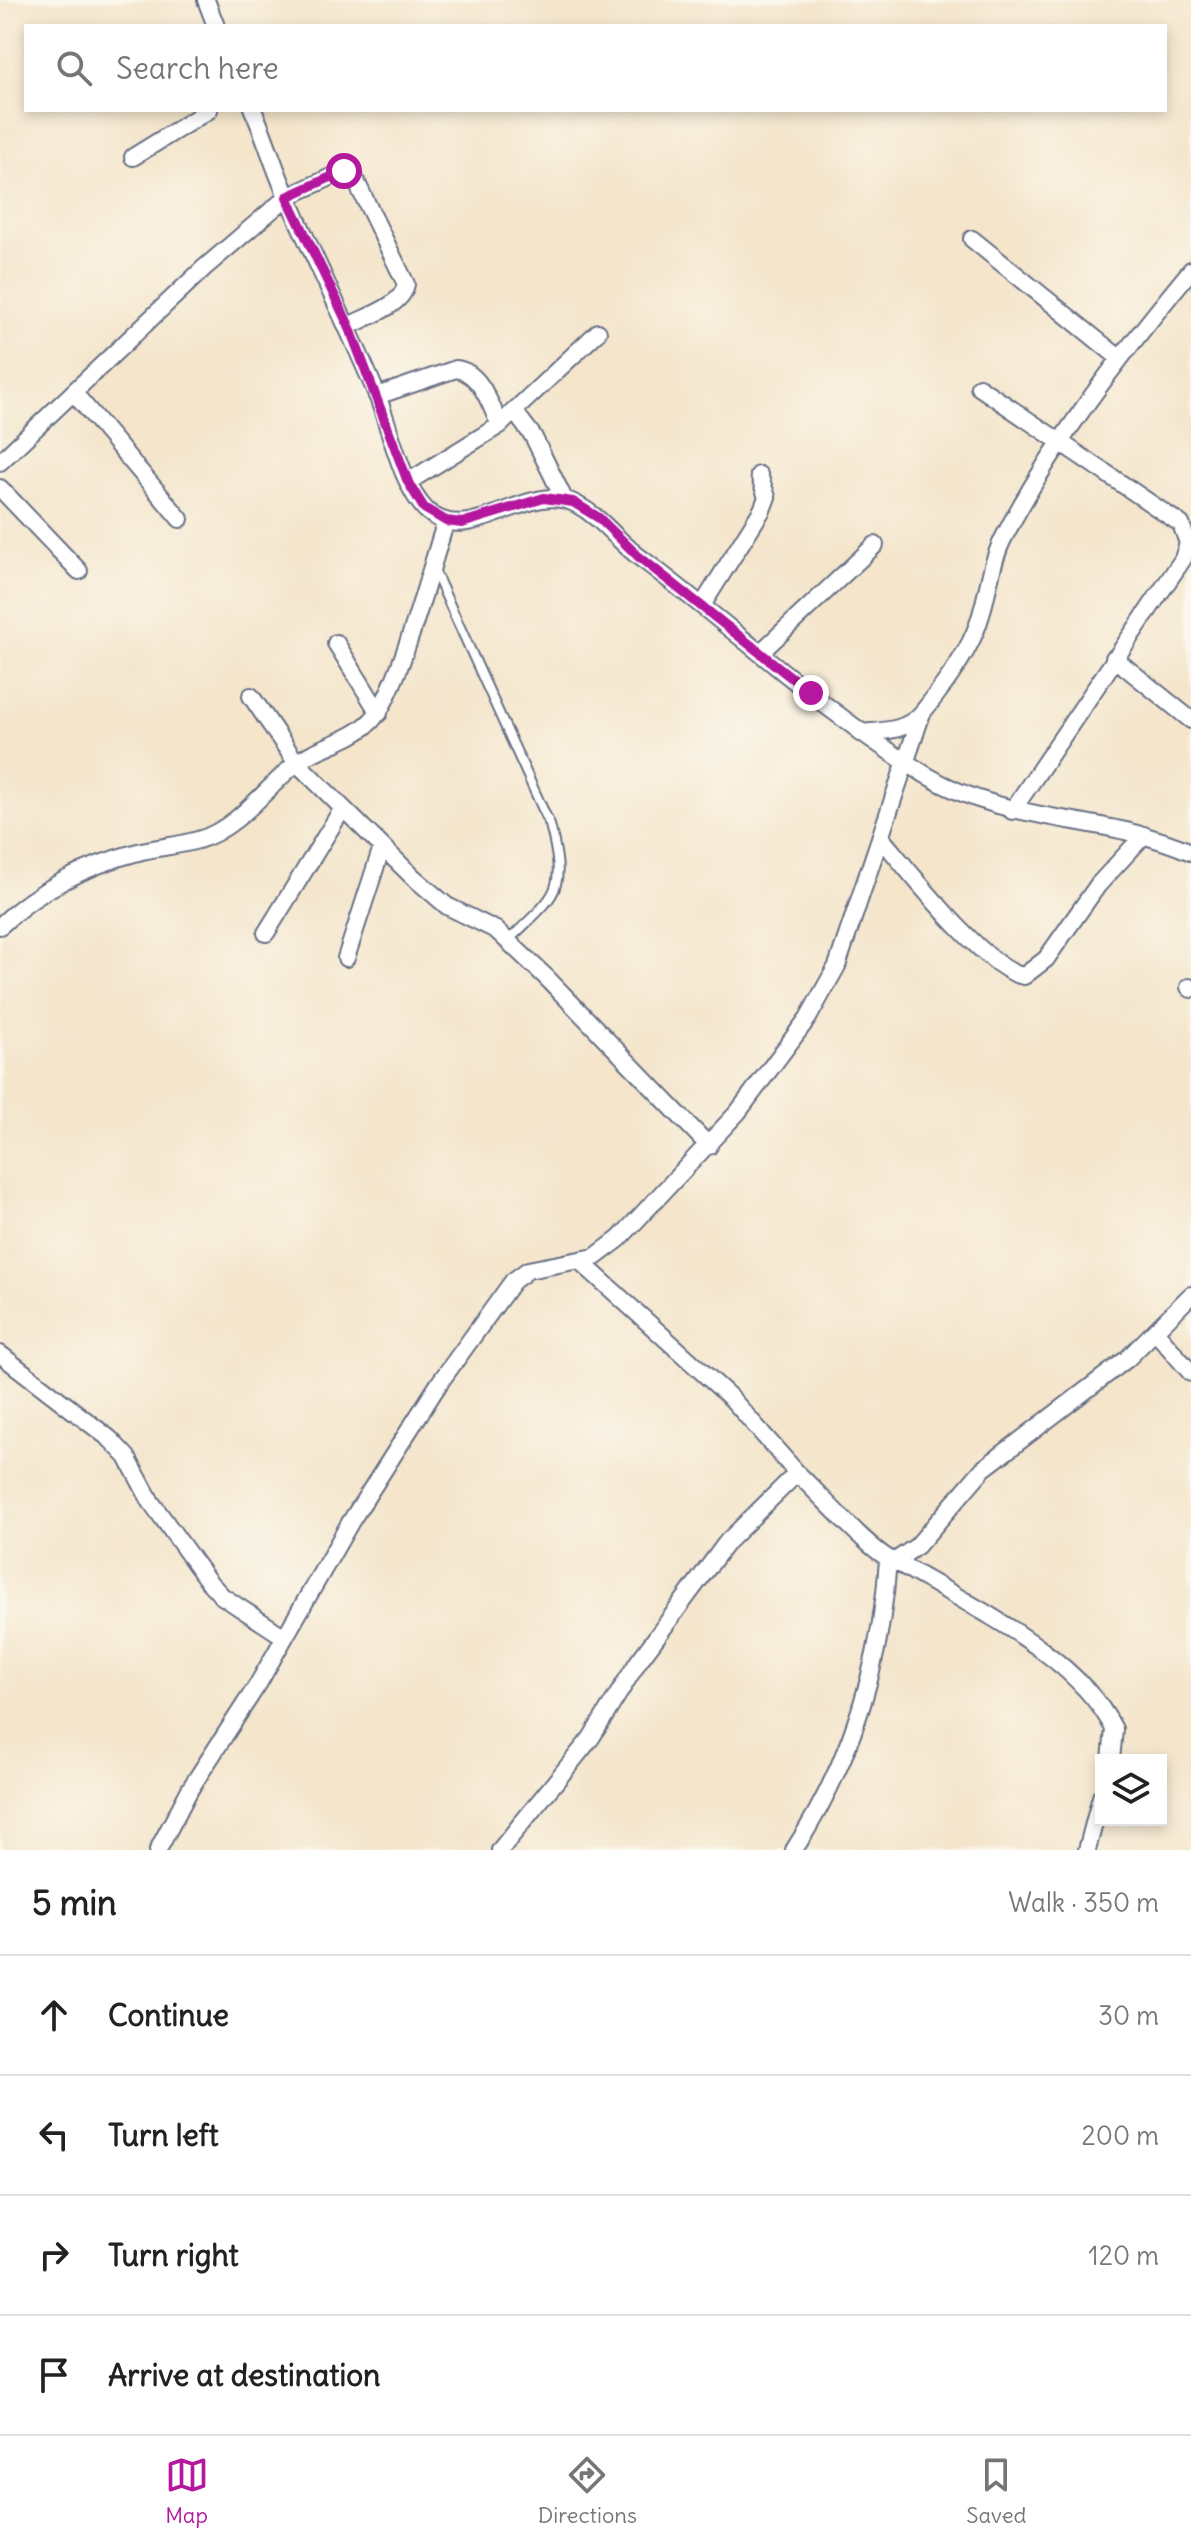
<!DOCTYPE html>
<html lang="en">
<head>
<meta charset="utf-8">
<style>
	:root { --surface:#fff; --page:#f2f2f2; --text:#222; --muted:#767676; --line:#e0e0e0; --accent:#b5179e }
	body { margin:0; font-family:Delius,sans-serif; background:var(--page); color:var(--text) }
	.controls { position:absolute; right:24px; bottom:24px; display:grid; overflow:hidden; border-radius:0px; box-shadow:0 4px 12px #0003 }
	.controls button { width:72px; height:72px; display:grid; place-items:center; padding:0; border:0; border-bottom:2px solid var(--line); background:var(--surface); color:var(--text); font:40px sans-serif }
	.stop { position:absolute; width:24px; height:24px; margin:-18px; border:6px solid #b5179e; border-radius:50%; background:#fff }
	.stop.end { background:#b5179e; border-color:#fff; box-shadow:0 2px 8px #0008 }
	.list { margin:0; padding:0; list-style:none }
	h2 { display:flex; justify-content:space-between; align-items:center; height:104px; margin:0; padding:0 32px; font-size:34px }
	h2 small { font-size:26px; font-weight:400; color:var(--muted) }
	.list li { display:grid; grid-template-columns:52px 1fr auto; gap:24px; align-items:center; box-sizing:border-box; height:120px; padding:0 32px; border-top:2px solid var(--line) }
	.list b { display:block; font-size:30px; white-space:nowrap }
	.list em { font-size:26px; font-style:normal; color:var(--muted) }
	.icon { flex:none; width:44px; height:44px; fill:none; stroke:currentColor; stroke-width:2; stroke-linecap:round; stroke-linejoin:round }
	.map { position:relative; flex:none; width:1191px; height:1850px; overflow:hidden }
	.search { position:absolute; background:var(--surface); box-shadow:0 4px 12px #0003; left:24px; right:24px; top:24px; height:88px; display:flex; align-items:center; gap:20px; box-sizing:border-box; padding:0 28px; border-radius:0px; color:var(--muted); font-size:30px }
	.sheet { height:584px; background:var(--surface) }
	nav { display:flex; justify-content:space-around; align-items:center; box-sizing:border-box; height:112px; border-top:2px solid var(--line); background:var(--surface); font-size:22px; color:var(--muted) }
	nav a { display:grid; justify-items:center; gap:4px }
	nav .on { color:var(--accent) }
	.map>svg:first-child { display:block }
</style>
</head>
<body>
<div class="map">
<svg width="1191" height="1850" viewBox="0 0 1191 1850">
	<rect width="100%" height="100%" fill="#fbf7ec"/>
	<filter id="ink" filterUnits="userSpaceOnUse"><feTurbulence type="fractalNoise" baseFrequency=".0125" numOctaves="2"/><feDisplacementMap in="SourceGraphic" scale="16" xChannelSelector="R" yChannelSelector="G"/><feConvolveMatrix kernelMatrix="1 2 1 2 8 2 1 2 1" color-interpolation-filters="sRGB"/></filter>
	<filter id="wash" filterUnits="userSpaceOnUse"><feTurbulence type="fractalNoise" baseFrequency=".006" numOctaves="4" result="noise"/><feDisplacementMap in="SourceGraphic" scale="32" xChannelSelector="R" yChannelSelector="G"/><feGaussianBlur stdDeviation="1.8" result="paint"/><feColorMatrix in="noise" values="0 0 0 0 0 0 0 0 0 0 0 0 0 0 0 0 0 1.4 0 .05"/><feComposite in="paint" operator="in"/></filter>
	<g filter="url(#wash)">
		<rect width="100%" height="100%" fill="#f4e5cb"/>
	</g>
	<g filter="url(#ink)">
		<g fill="none" stroke-linecap="round" stroke-linejoin="round">
			<defs>
				<path id="service" d="M434,570L550,825C568,895 555,894 508,941"/>
				<path id="minor" d="M206,0L216,26
					M253,110C266,138 274,168 287,196C316,263 349,328 377,395C390,428 402,486 426,510C470,551 527,478 576,504C603,518 618,542 642,559C737,630 824,713 926,775C1008,825 1105,814 1191,852
					M133,157L209,110
					M972,239L1118,357
					M979,387L1181,524L1188,543L1183,559L1012,811
					M74,393L180,519
					M377,396L456,369C481,372 490,405 500,425
					M514,411L598,332
					M0,462L204,268L287,197L344,171L354,177L406,284C403,306 367,316 349,326
					M408,482L500,425L514,411L533,436L564,499
					M0,488L79,571
					M703,604L762,510L767,497L759,475
					M336,643L379,713
					M761,652L875,545
					M1114,658L1191,720
					M251,696L296,762L412,876L447,906L496,930L546,977L709,1146
					M860,733C882,731 906,732 922,713C941,689 963,661 975,632C988,602 988,569 1003,539C1053,441 1121,355 1191,270
					M882,839C907,869 988,972 1024,976L1046,959L1098,885L1144,835
					M0,926C37,890 88,865 138,852C158,847 178,846 198,840C235,830 265,790 293,766C315,746 350,743 372,720C398,694 432,563 446,521
					M266,933L343,808
					M346,958L382,847
					M1189,987L1191,989
					M580,1261L731,1398L797,1473
					M1155,1331L1191,1373
					M0,1354L110,1439L127,1457L151,1502L208,1581L222,1596L283,1636
					M895,1561C967,1605 1075,1652 1114,1729L1111,1760
					M158,1850L190,1789L258,1684L351,1521L440,1382L513,1281L528,1270L595,1257L619,1239L738,1112L808,1018L837,966L922,713
					M500,1850L591,1738L638,1662L727,1542L797,1473C818,1492 875,1557 895,1561L917,1546L983,1469L1127,1359L1191,1295
					M794,1850C852,1761 881,1665 888,1560
					M1087,1850L1101,1797"/>
			</defs>
			<use href="#service" stroke="#676f84" stroke-width="12"/>
			<use href="#minor" stroke="#676f84" stroke-width="20"/>
			<use href="#service" stroke="#fff" stroke-width="8"/>
			<use href="#minor" stroke="#fff" stroke-width="16"/>
		</g>
	</g>
	<g fill="none" stroke-linecap="round" stroke-linejoin="round" filter="url(#ink)">
		<path stroke="#b5179e" stroke-width="10" d="M344,171L287,197L349,326L408,482L424,508L446,521L462,523L544,498L573,502L599,518L638,556L811,693"/>
	</g>
</svg>
<div class="controls">
<button><svg class="icon" aria-label="layers" viewBox="0 0 24 24"><path d="M12 4l9 5-9 5-9-5zM3 14l9 5 9-5"/></svg></button>
</div>
<div class="stop" style="left:344px;top:171px"></div>
<div class="stop end" style="left:811px;top:693px"></div>
<div class="search"><svg class="icon" aria-label="search" viewBox="0 0 24 24"><circle cx="10" cy="10" r="6"/><path d="M15 15l6 6"/></svg>Search here</div>
</div>
<section class="sheet">
<h2>5 min<small>Walk · 350 m</small></h2>
<ul class="list">
<li><svg class="icon" aria-label="ahead" viewBox="0 0 24 24"><path d="M12 20V5M6 11l6-6 6 6"/></svg><div><b>Continue</b></div><em>30 m</em></li>
<li><svg class="icon" aria-label="left" viewBox="0 0 24 24"><path d="M17 20v-9H6M10 6l-5 5 5 5"/></svg><div><b>Turn left</b></div><em>200 m</em></li>
<li><svg class="icon" aria-label="right" viewBox="0 0 24 24"><path d="M7 20v-9h11M14 6l5 5-5 5"/></svg><div><b>Turn right</b></div><em>120 m</em></li>
<li><svg class="icon" aria-label="arrive" viewBox="0 0 24 24"><path d="M6 21V4h12l-3 4 3 4H6"/></svg><div><b>Arrive at destination</b></div></li>
</ul>
</section>
<nav>
<a class="on"><svg class="icon" aria-label="map" viewBox="0 0 24 24"><path d="M3 6l6-2 6 2 6-2v14l-6 2-6-2-6 2zM9 4v14M15 6v14"/></svg>Map</a>
<a><svg class="icon" aria-label="directions" viewBox="0 0 24 24"><path d="M12 3l9 9-9 9-9-9zM9 14v-3h6M13 9l2 2-2 2"/></svg>Directions</a>
<a><svg class="icon" aria-label="saved" viewBox="0 0 24 24"><path d="M7 4h10v16l-5-4-5 4z"/></svg>Saved</a>
</nav>
</body>
</html>
